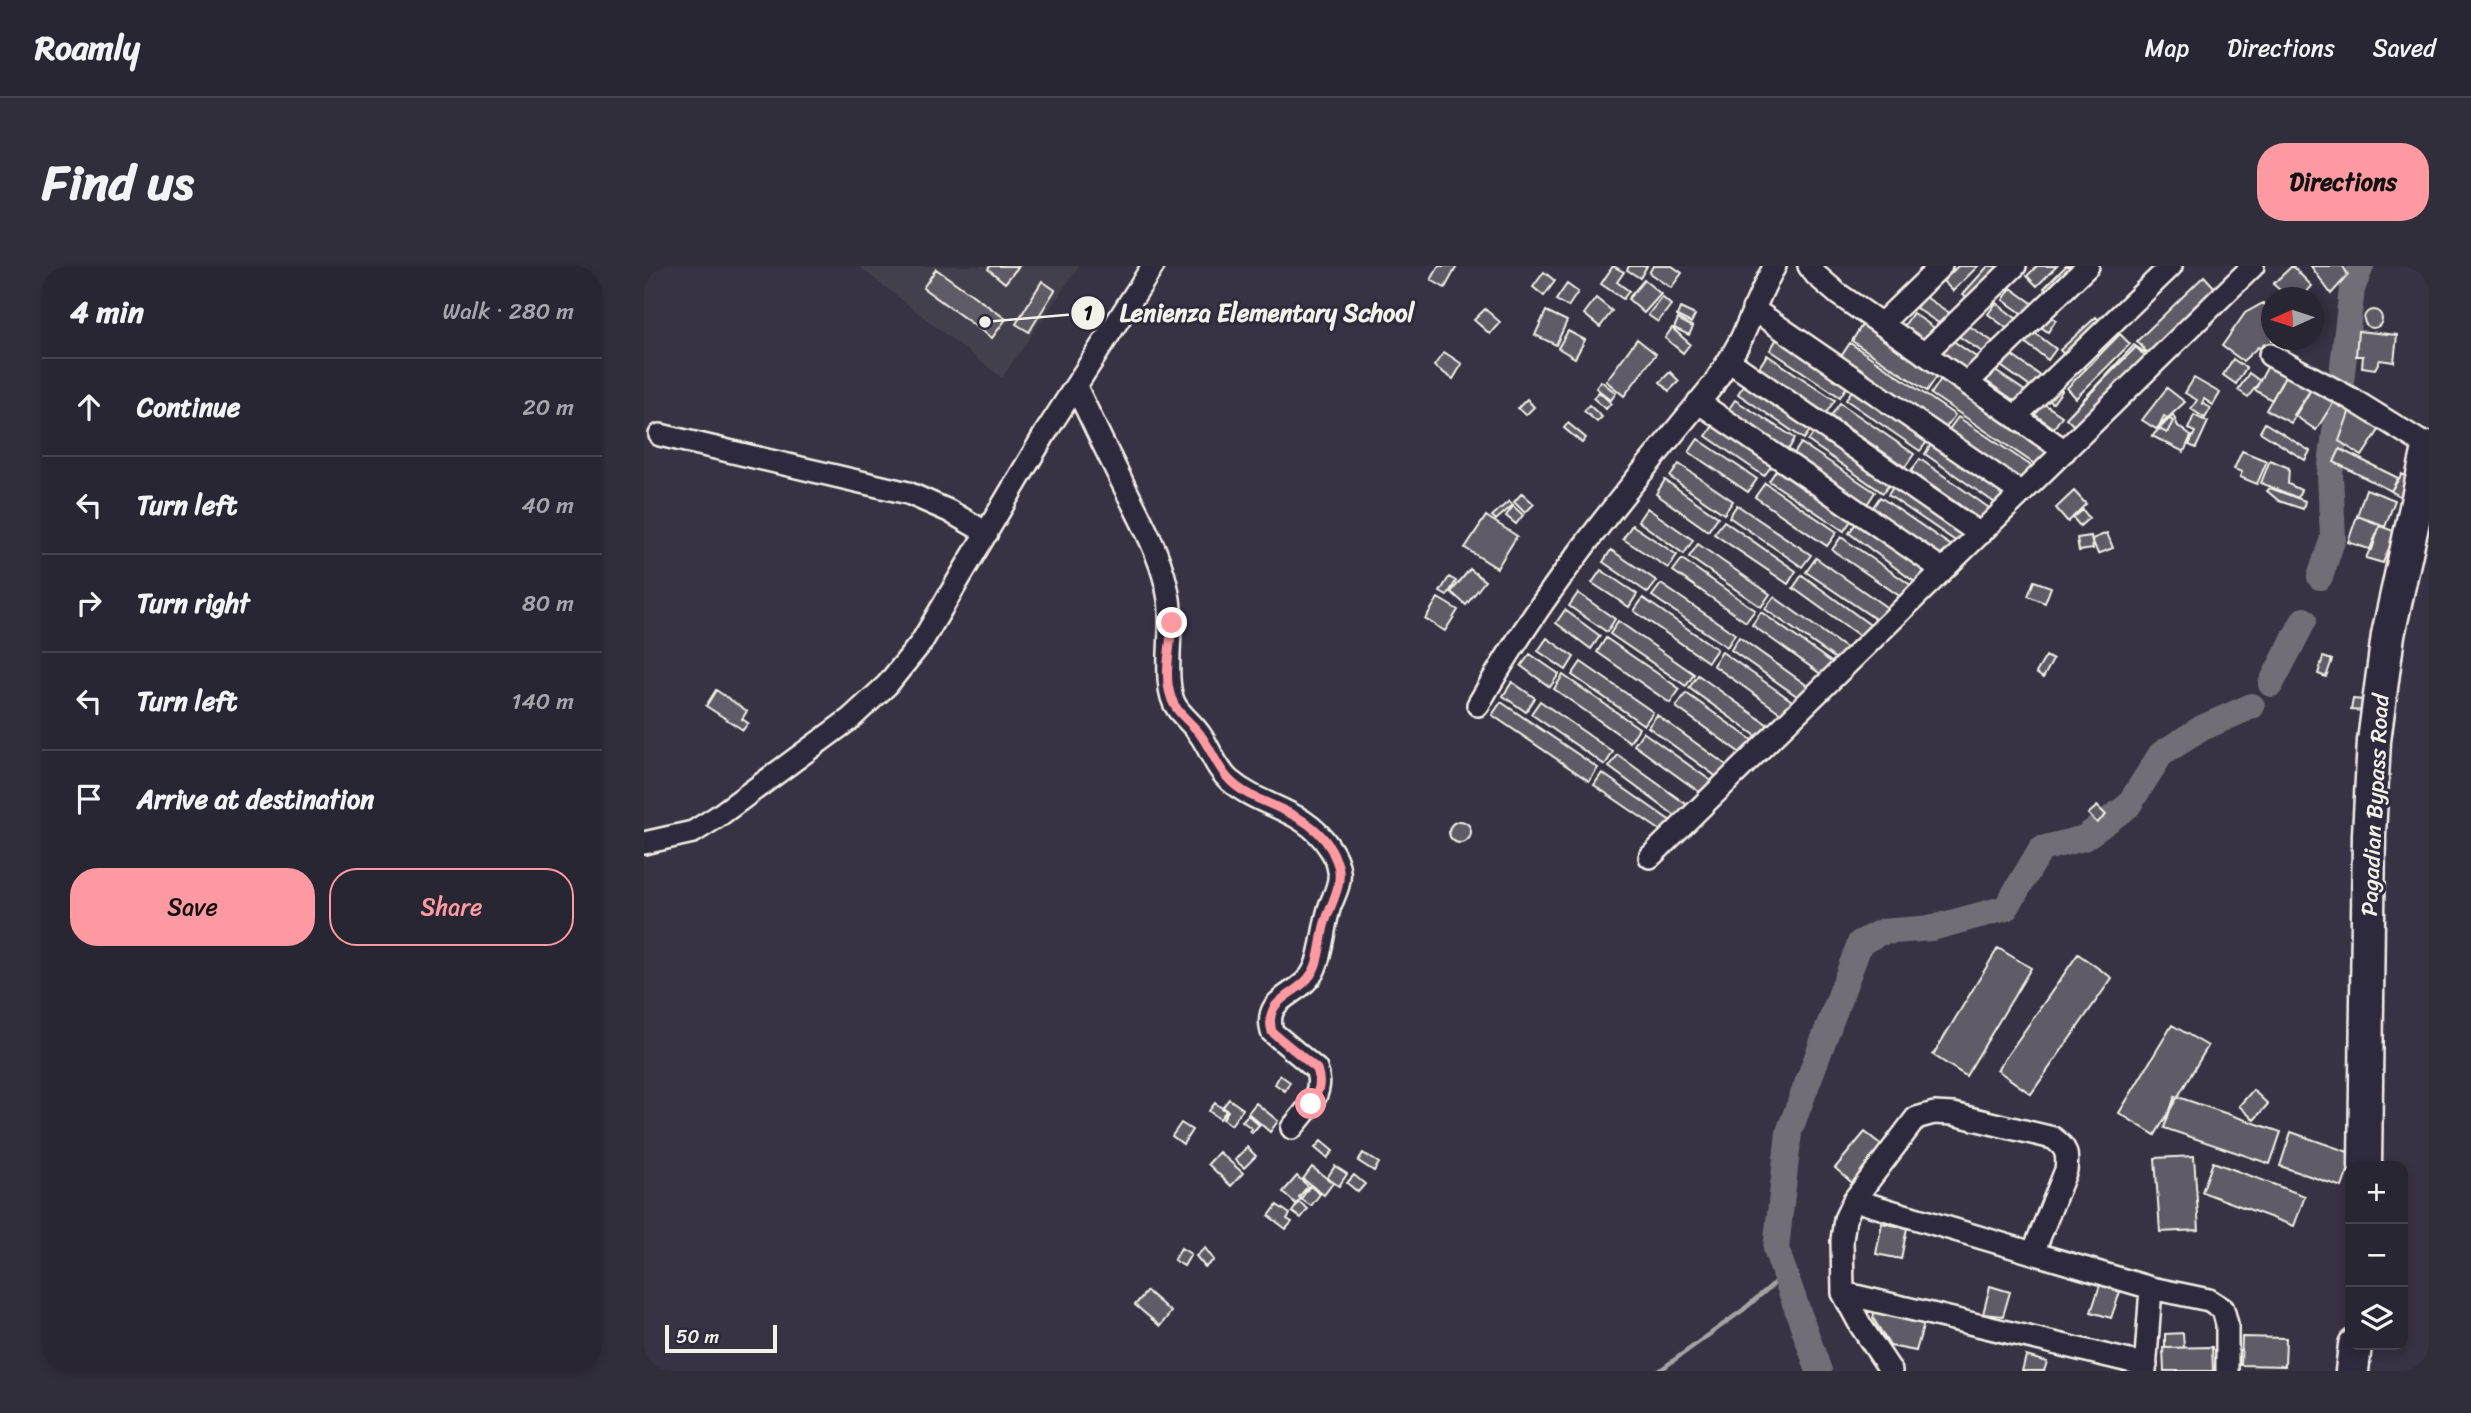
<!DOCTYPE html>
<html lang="en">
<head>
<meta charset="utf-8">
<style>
	:root { --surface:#292633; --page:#312e3b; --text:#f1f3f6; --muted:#a5a5ac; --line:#45434e; --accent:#ff9aa2 }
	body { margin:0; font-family:Sriracha,sans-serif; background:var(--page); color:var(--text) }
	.controls { position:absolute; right:21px; bottom:21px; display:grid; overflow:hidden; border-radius:14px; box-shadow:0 4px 10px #0003 }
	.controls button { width:63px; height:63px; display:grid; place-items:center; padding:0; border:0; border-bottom:2px solid var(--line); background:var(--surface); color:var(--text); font:35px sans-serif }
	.compass { position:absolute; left:1617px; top:21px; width:63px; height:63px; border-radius:50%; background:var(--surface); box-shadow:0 4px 10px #0003; rotate:267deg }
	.scale { position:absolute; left:21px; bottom:18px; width:112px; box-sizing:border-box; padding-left:7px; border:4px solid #f4f1e8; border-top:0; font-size:19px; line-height:24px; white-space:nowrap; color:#f4f1e8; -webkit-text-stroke:5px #2f2a3d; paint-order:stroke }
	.stop { position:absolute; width:21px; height:21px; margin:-16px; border:5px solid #ff9aa2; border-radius:50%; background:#fff }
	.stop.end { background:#ff9aa2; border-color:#fff; box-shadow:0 2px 7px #0008 }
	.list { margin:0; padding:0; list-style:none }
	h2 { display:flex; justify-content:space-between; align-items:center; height:91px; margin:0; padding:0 28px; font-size:30px }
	h2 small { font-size:23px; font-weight:400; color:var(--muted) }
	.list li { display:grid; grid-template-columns:46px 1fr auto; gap:21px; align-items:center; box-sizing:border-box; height:98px; padding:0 28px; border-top:2px solid var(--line) }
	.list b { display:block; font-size:26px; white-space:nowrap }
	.list em { font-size:23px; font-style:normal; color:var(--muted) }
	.actions { display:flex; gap:14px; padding:21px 28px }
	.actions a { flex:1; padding:16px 0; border:2px solid var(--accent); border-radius:28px; text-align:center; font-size:24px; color:var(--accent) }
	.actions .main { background:var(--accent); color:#111 }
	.icon { flex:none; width:38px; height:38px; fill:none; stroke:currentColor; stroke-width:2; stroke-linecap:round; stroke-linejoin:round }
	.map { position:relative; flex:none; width:1785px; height:1105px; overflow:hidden; border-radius:28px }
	header { display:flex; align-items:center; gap:42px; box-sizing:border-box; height:98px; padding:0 35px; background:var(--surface); border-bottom:2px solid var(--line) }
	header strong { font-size:33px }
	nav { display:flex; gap:38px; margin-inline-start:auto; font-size:24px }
	.intro { display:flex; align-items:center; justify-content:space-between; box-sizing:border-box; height:168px; padding:0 42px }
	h1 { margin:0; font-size:49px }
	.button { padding:18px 32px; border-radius:28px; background:var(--accent); color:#111; font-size:24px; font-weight:700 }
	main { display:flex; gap:42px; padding:0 42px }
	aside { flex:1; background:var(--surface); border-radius:28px; box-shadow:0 4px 10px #0003 }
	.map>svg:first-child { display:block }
</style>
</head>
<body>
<header>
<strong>Roamly</strong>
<nav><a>Map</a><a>Directions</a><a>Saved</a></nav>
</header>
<div class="intro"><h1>Find us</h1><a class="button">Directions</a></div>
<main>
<aside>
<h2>4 min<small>Walk · 280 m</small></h2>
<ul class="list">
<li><svg class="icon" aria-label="ahead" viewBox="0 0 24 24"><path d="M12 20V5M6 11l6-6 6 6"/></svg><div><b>Continue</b></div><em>20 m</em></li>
<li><svg class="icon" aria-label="left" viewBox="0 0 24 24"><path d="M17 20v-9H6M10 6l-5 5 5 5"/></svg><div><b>Turn left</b></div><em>40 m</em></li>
<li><svg class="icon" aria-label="right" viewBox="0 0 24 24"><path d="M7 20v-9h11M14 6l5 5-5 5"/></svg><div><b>Turn right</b></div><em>80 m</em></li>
<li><svg class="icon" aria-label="left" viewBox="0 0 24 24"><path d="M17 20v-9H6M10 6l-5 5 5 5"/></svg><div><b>Turn left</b></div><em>140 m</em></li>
<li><svg class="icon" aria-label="arrive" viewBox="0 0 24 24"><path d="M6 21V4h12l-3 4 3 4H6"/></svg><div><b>Arrive at destination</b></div></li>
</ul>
<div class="actions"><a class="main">Save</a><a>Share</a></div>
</aside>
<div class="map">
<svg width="1785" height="1105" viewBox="0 0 1785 1105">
	<rect width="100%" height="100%" fill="#373244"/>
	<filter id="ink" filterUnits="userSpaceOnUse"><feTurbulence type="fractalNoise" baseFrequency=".0143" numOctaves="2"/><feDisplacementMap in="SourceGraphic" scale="14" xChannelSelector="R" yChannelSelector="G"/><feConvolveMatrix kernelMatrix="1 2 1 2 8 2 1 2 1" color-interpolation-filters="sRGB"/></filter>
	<g filter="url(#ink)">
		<path fill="#433f4e" d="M214,0H435L358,112Z"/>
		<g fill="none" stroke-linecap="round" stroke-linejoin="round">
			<path stroke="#a6a2a4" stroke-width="4.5" d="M1015,1105L1099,1044L1141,1008"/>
			<path stroke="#726e77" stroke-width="26" d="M1676,311L1689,272L1686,208L1708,23L1717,0
				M1627,418L1660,354
				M1175,1105L1132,983L1145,866L1216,677L1237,666L1288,662L1362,642L1397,583L1440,572L1484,540L1517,488L1558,462L1608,440"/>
		</g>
		<path fill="#5f5c67" stroke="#f4f1e8" stroke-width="2" d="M346,0H375L361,17L344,3Z
			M795,0H813L801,22L787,14Z
			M969,0L980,6L973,16L985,25L979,33L957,18Z
			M985,0H1003L996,12L983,4Z
			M1009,0H1028L1038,7L1027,22L1005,7Z
			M1314,0H1334L1309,25L1299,15Z
			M1344,0H1362L1329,37L1319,28Z
			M1393,0H1413L1393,20L1383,10Z
			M1422,0H1439L1408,31L1400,22Z
			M1648,0L1668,20L1657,32H1645L1629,18Z
			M1667,0H1699L1704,9L1687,28Z
			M292,3L362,53L348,72L279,22Z
			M900,6L911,15L900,30L889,21Z
			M1560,10L1572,23L1506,90L1493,75Z
			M1000,14L1017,28L1000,47L984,33Z
			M398,15L411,24L385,66L372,58Z
			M923,18L934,26L924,41L912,34Z
			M1367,22L1412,54L1404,66L1359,34Z
			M1280,30L1360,83L1352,95L1272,42Z
			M1018,31L1027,39L1014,56L1004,49Z
			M952,32L968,45L956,61L940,48Z
			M1352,37L1412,83L1404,94L1344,48Z
			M1619,37L1628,45V74H1634L1622,87L1614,81L1599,95L1578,80L1601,47Z
			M1036,42L1051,49L1047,57L1033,50Z
			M841,43L856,56L846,68L830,54Z
			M1720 53a9 9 0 1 1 18 0a9 9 0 1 1-18 0Z
			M902,45L923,55L912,79L891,69Z
			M1269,47L1345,100L1336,113L1260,60Z
			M1452,51L1460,60L1424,93L1416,84Z
			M1034,53L1049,61L1045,69L1030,62Z
			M1218,59L1293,110L1283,125L1208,75Z
			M1028,62L1046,78L1039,87L1021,72Z
			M924,65L941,74L931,92L914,82Z
			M1714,65L1753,69L1750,96L1736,94L1731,103L1718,101L1719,90H1712Z
			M1476,68L1486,78L1432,132L1423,122Z
			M1134,71L1204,119L1196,131L1126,84Z
			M993,73L1012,88L980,130L962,115Z
			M1206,77L1311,149L1301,163L1196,92Z
			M1490,79L1506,90L1432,162L1422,152Z
			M1492,81L1502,91L1432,162L1422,152Z
			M800,86L818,98L809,113L790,100Z
			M1363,86L1418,125L1409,137L1354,98Z
			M1123,89L1191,134L1182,147L1114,103Z
			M1589,93L1602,102L1592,118L1579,109Z
			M1625,98L1642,108L1628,134L1611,124Z
			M1645,103L1671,117L1647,157L1622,144Z
			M1350,104L1418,150L1410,162L1342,115Z
			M1026,106L1035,115L1025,125L1016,116Z
			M1605,107L1616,115L1604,131L1594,124Z
			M1550,112L1576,127L1569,139L1560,133L1558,137L1567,142L1561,152L1547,143L1553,134L1541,127Z
			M1297,113L1405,186L1395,201L1287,128Z
			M957,115L972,127L967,134L952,122Z
			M1102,115L1169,160L1160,173L1094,128Z
			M1669,120L1691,134L1672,164L1650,149Z
			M1210,121L1285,173L1276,185L1202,134Z
			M1523,122L1541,136L1512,163L1498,154Z
			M955,126L967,137L962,143L949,132Z
			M883,133L890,141L882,149L874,142Z
			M1091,134L1151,172L1143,186L1082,147Z
			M1196,137L1270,188L1261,201L1187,150Z
			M945,139L958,151L953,156L940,145Z
			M1707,141L1737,161L1718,190L1695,175Z
			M1529,149L1534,160L1547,170L1540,186L1508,170Z
			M1550,149L1564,156L1552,182L1545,179L1551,166L1544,163Z
			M1520,150L1529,155L1523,167L1514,162Z
			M1314,151L1389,201L1380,215L1304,165Z
			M924,157L942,172L938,177L920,162Z
			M1071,157L1129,198L1120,210L1062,170Z
			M1621,157L1666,185L1661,194L1616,166Z
			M1174,161L1249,213L1239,227L1164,175Z
			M1054,173L1113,213L1104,226L1045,186Z
			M1290,174L1363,225L1354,239L1281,188Z
			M1157,177L1231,226L1222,240L1148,191Z
			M1696,183L1754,212L1747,225L1690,196Z
			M1598,185L1623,195L1613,218L1596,211L1598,206L1590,203Z
			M1276,193L1348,244L1340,256L1267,205Z
			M1626,194L1645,202L1644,218L1657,224L1654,232L1617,217Z
			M1035,198L1089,235L1080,248L1026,211Z
			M1135,200L1210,250L1200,265L1125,215Z
			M1758,208L1769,215L1759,232L1747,225Z
			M1021,214L1074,251L1064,265L1012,228Z
			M1253,215L1328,267L1319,280L1244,229Z
			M1121,217L1193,266L1183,280L1111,231Z
			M1626,222L1661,235L1659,243L1635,235L1623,225Z
			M1722,223L1751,234L1741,261L1713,250Z
			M1430,225L1442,238L1424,256L1412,242Z
			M878,227L890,238L881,247L870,236Z
			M1236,231L1309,281L1300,294L1227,244Z
			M865,235L869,239L852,254L848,250Z
			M1093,239L1167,289L1158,301L1085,251Z
			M869,240L879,249L872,258L862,250Z
			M1003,242L1049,274L1040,288L994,255Z
			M1439,244L1445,252L1436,260L1429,252Z
			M842,250L873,270L853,302L821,282Z
			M1713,250L1736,258L1728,284L1704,276Z
			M1215,253L1286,306L1276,320L1205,267Z
			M1080,255L1152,305L1144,318L1070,268Z
			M988,259L1033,289L1024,302L979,273Z
			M1736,260L1752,266L1739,297L1722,292Z
			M1463,267L1469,282L1454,288L1448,273Z
			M1447,270L1449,283L1435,285L1433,272Z
			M1197,271L1271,322L1263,335L1188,284Z
			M1054,278L1126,328L1117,341L1045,291Z
			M967,284L1013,315L1004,327L959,296Z
			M1172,292L1245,343L1236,356L1162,306Z
			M1038,293L1111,344L1102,356L1029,305Z
			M826,303L841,315L822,339L807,326Z
			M957,304L993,328L985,341L948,317Z
			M1158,309L1229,361L1220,373L1149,322Z
			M805,311L812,315L803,330L796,326Z
			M1390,315L1407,321L1401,337L1384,330Z
			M1017,318L1091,368L1083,381L1008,330Z
			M934,327L971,353L963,366L925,340Z
			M1130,331L1203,383L1195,395L1121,343Z
			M794,332L814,344L801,365L781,353Z
			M999,332L1073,383L1064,396L990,345Z
			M921,344L956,370L947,383L912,357Z
			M1117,346L1190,398L1181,411L1108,359Z
			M974,355L1050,408L1042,420L966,368Z
			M1095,371L1168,423L1160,435L1087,384Z
			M903,372L930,391L922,404L894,385Z
			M962,372L1036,423L1026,437L953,386Z
			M1078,386L1151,437L1141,450L1069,399Z
			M886,388L915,408L906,421L877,400Z
			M1402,390L1409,394L1399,412L1392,407Z
			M1679,391L1688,394L1682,411L1674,408Z
			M937,396L1009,446L1000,459L928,409Z
			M919,409L995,462L986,476L910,423Z
			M1054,409L1127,461L1118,474L1045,422Z
			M868,416L891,432L882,446L859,430Z
			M72,424L103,445L98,453L104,457L99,464L62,440Z
			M1042,427L1112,477L1102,491L1032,441Z
			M1709,433L1720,434L1719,445L1707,444Z
			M896,435L969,486L961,499L887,448Z
			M857,436L954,502L945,515L848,449Z
			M1013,449L1085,501L1077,514L1004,461Z
			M999,466L1070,517L1061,530L990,479Z
			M974,489L1046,541L1037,554L965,501Z
			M958,507L1031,558L1023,569L950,519Z
			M1453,540L1462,549L1453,557L1444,548Z
			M805 566a11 11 0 1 1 22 0a11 11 0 1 1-22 0Z
			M1354,682L1387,702L1322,810L1289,789Z
			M1434,688L1468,712L1387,828L1353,804Z
			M1528,759L1564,780L1511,869L1475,847Z
			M636,809L646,816L641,825L631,818Z
			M1609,824L1624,838L1610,854L1595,840Z
			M1531,830L1637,866L1626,898L1520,862Z
			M585,833L599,843L587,859L579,853L584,845L579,841Z
			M571,837L582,845L576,853L565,845Z
			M612,837L634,855L626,866L604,847Z
			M604,849L615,859L608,867L606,865L608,863L598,855Z
			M537,857L548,864L539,878L528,870Z
			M1221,866L1244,884L1213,921L1191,902Z
			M1647,866L1710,888L1698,921L1636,900Z
			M677,875L689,885L683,892L671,882Z
			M603,881L612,890L600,902L591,894Z
			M575,886L599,907L587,920L564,898Z
			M719,887L735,897L730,905L714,895Z
			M1550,890L1555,964L1516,966L1511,892Z
			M1569,896L1661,930L1650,960L1558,926Z
			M691,900L703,908L695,920L683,912Z
			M668,901L689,917L680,929L659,913Z
			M710,909L721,918L714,926L703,917Z
			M653,910L664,920L655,931L657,933L652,938L639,926Z
			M666,920L676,928L667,940L657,933Z
			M655,936L664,943L657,952L648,946Z
			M633,939L646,948L643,953L648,956L642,963L625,950Z
			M1238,957L1263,962L1257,993L1232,988Z
			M537,982L547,988L540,1000L530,994Z
			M561,982L570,994L561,1001L552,990Z
			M1456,1019L1476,1026L1467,1052L1447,1046Z
			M1346,1020L1366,1026L1359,1050L1339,1048Z
			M503,1025L527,1046L516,1060L491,1039Z
			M1232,1039L1282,1050L1272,1085L1246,1080L1229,1052Z
			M1539,1067L1540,1082H1521V1068Z
			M1598,1071L1642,1072L1641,1100L1597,1099Z
			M1568,1081L1569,1105H1520L1519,1082Z
			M1382,1090L1403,1096L1400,1105H1378Z"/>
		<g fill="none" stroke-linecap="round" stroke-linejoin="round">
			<defs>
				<path id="minor" d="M1165,0L1172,9L1194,28L1421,185
					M1109,43L1377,227
					M1237,58L1297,0
					M1280,88L1371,0
					M1626,89L1706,132L1785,181
					M1085,95L1336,268
					M1323,117L1444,0
					M432,121C449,157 467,194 485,230C502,264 519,295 525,333C530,363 517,421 533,442C540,452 550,459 557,470C567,485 572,502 585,514C617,542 660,542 685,581C690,588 694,596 695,605C697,618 690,629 686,640C679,660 679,683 671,702C659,731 618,728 628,766L672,803C682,827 662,844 648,862
					M1054,136L1299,304
					M1371,151L1527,0
					M16,169L264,227L305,245L343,267
					M834,439C899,324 985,221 1069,119C1079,103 1090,88 1098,71C1109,47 1117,23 1131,0
					M0,577L49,566L73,551L206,453L243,419L277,377L402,166L509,0
					M1006,591L1609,0
					M1210,934L1507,1022L1565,1034L1579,1043L1583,1058V1105
					M1199,1027L1502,1099
					M1247,1105L1217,1060L1199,1027L1198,974L1201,953L1210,934L1272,852L1290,847L1309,848L1409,872C1423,882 1424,888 1422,904L1389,987
					M1501,1105L1507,1022"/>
				<path id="highway" d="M1721,900L1725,568L1730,475L1744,369L1785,182
					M1708,1105L1711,1079"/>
			</defs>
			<use href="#minor" stroke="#f4f1e8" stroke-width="26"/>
			<use href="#highway" stroke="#f4f1e8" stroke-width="37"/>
			<use href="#minor" stroke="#2f2a3d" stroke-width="21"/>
			<use href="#highway" stroke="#2f2a3d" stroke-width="32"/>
		</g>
	</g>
	<g fill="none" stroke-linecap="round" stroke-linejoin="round" filter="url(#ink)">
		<path stroke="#ff9aa2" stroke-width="9" d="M528,357C527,380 519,409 527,431C531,446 547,456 556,468C574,493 575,513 606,529C639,545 678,555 692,594C696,602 696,611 694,620C691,633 684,646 680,660C677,673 676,689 671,701C659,731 618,728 628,766L673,803C678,818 675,825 667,838"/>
	</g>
	<g text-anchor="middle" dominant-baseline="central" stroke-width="6" stroke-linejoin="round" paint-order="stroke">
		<g font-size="23" fill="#f4f1e8" stroke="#2f2a3d">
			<text transform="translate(1731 539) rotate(-87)">Pagadian Bypass Road</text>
		</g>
	</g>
	<path fill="none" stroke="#f4f1e8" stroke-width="2.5" d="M341 56L444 47"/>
	<g fill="#f4f1e8" stroke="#2f2a3d" stroke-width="2.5">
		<circle cx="341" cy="56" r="7"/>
		<circle cx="444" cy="47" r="18"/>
	</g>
	<g font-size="21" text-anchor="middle" font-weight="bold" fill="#111">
		<text x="444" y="54">1</text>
	</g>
	<g font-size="24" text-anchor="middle" font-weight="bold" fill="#f4f1e8" stroke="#2f2a3d" stroke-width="6" stroke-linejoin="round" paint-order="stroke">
		<text x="623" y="55">Lenienza Elementary School</text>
	</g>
</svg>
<div class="controls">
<button>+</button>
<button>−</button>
<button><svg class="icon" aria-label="layers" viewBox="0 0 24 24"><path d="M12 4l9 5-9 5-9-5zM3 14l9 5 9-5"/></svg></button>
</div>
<svg class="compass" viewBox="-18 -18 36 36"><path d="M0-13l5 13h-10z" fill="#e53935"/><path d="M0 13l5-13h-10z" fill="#a5a5ac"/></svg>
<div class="scale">50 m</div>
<div class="stop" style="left:667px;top:838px"></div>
<div class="stop end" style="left:528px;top:357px"></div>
</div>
</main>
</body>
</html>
